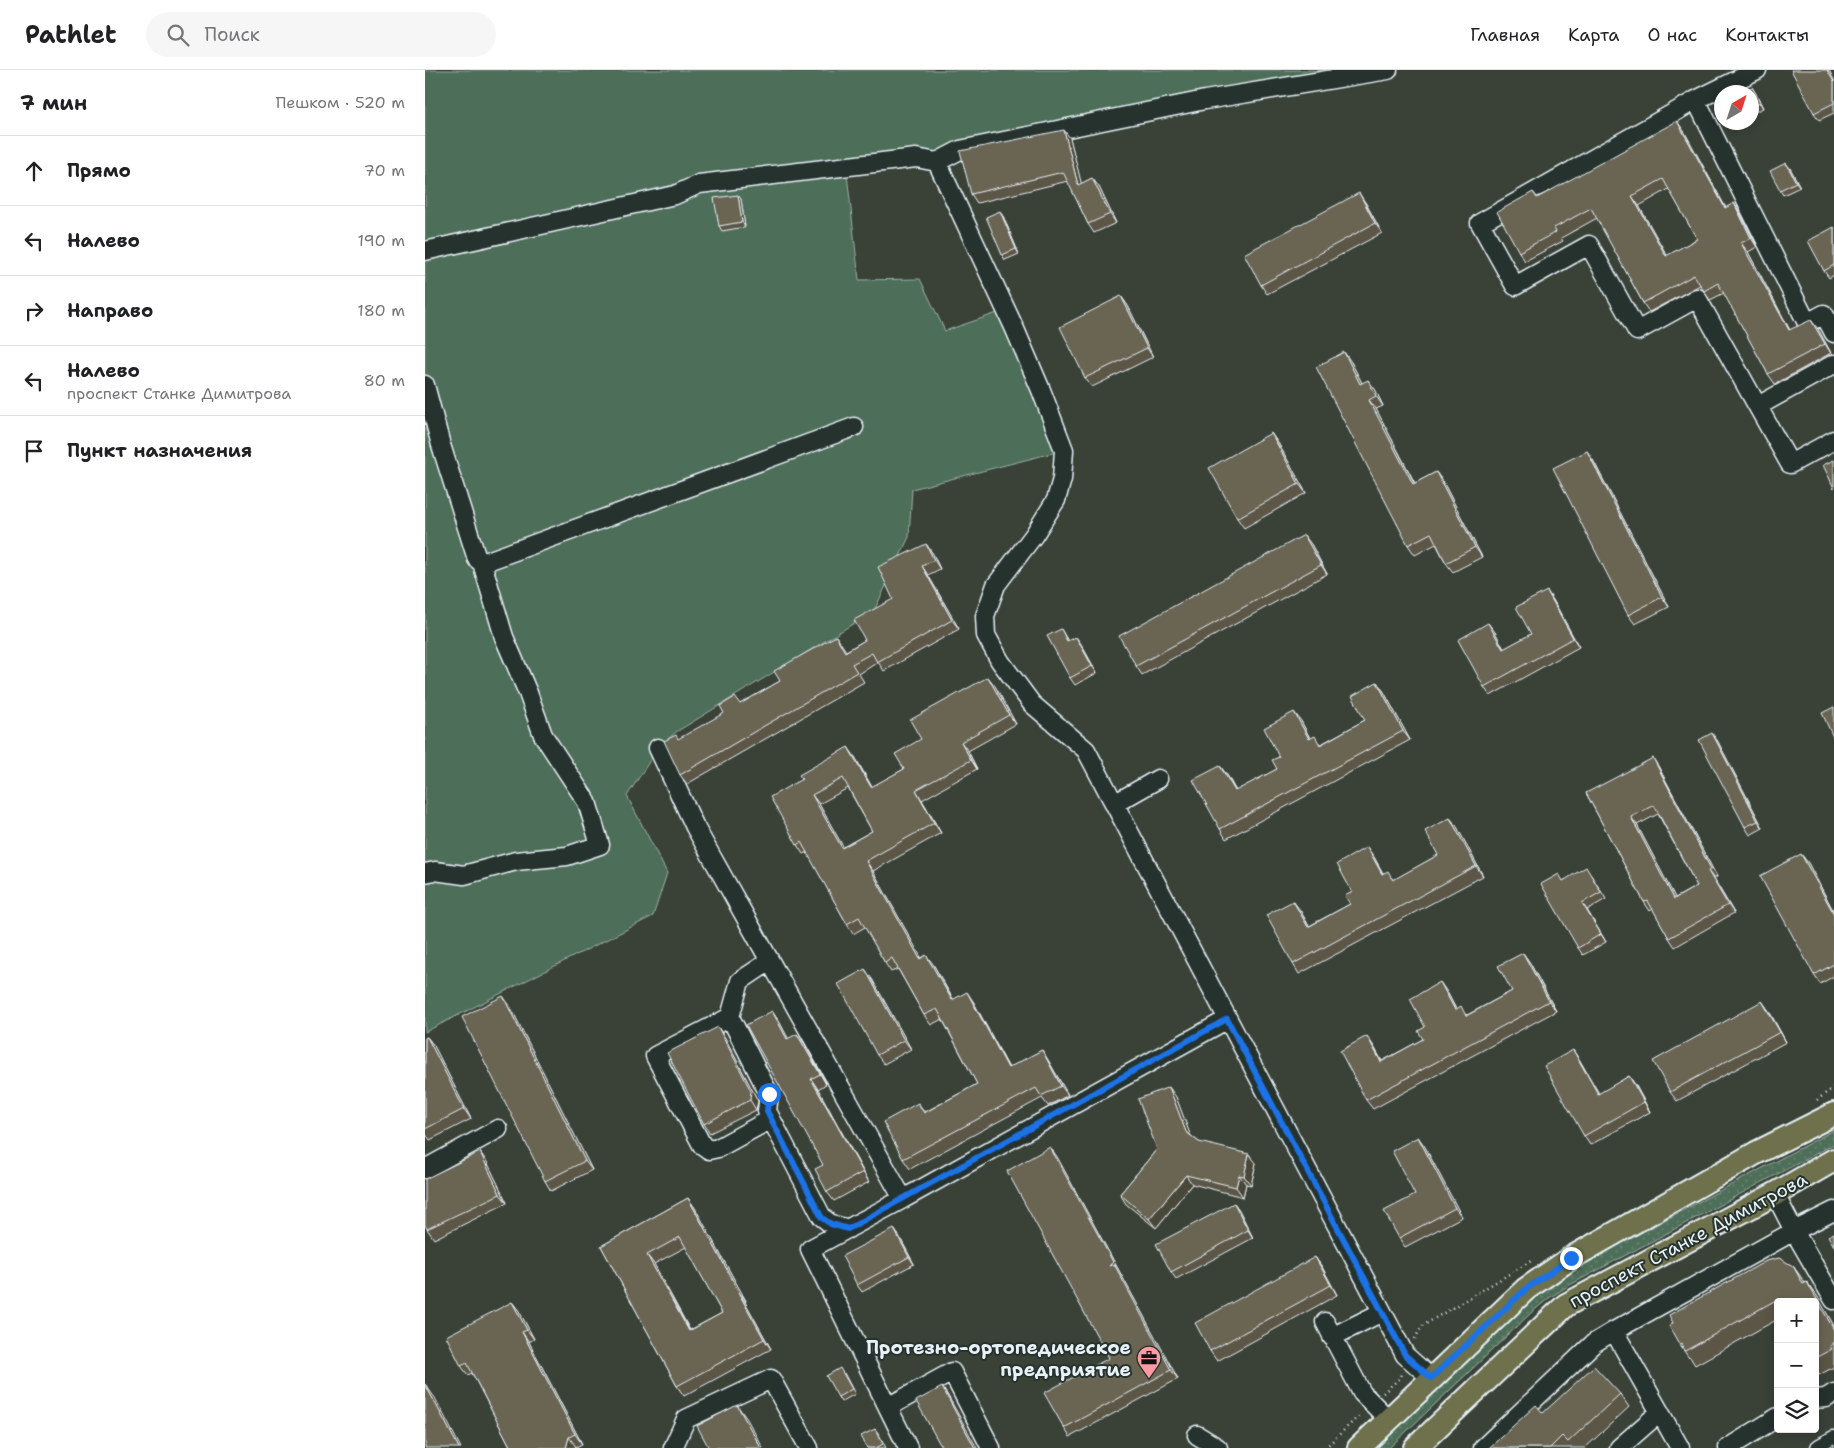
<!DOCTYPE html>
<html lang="ru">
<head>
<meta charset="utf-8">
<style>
	:root { --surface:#fff; --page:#f6f6f6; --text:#202124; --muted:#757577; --line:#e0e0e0 }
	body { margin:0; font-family:"Shantell Sans",sans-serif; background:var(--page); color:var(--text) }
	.controls { position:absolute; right:15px; bottom:15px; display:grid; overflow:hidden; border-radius:5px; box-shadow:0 2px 12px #0003 }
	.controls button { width:45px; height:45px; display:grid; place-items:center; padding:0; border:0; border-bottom:1px solid var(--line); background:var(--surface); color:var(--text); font:25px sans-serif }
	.compass { position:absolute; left:1289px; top:15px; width:45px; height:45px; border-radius:50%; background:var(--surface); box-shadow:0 2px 12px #0003; rotate:39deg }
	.stop { position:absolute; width:15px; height:15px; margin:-11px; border:4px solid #1a73e8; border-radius:50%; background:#fff }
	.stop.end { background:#1a73e8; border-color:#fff; box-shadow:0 1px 5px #0008 }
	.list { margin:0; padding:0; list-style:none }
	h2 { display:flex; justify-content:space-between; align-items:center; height:65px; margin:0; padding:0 20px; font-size:21px }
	h2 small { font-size:16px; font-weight:400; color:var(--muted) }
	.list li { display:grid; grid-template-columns:32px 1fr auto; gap:15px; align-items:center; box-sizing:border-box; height:70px; padding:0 20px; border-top:1px solid var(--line) }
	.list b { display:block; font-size:19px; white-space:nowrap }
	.list p { margin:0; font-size:16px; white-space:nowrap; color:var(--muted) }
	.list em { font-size:16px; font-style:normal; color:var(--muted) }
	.icon { flex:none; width:28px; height:28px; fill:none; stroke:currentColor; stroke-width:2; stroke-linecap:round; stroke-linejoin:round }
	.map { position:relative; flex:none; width:1409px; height:1378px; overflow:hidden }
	header { display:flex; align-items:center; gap:30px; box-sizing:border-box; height:70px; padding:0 25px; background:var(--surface); border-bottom:1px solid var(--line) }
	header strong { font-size:24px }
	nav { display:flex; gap:28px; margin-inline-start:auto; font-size:18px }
	.search { width:350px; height:45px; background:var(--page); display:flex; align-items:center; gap:12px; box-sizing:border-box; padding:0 18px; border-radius:28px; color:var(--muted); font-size:19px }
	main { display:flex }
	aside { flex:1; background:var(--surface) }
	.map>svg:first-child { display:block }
</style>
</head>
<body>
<header>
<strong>Pathlet</strong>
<div class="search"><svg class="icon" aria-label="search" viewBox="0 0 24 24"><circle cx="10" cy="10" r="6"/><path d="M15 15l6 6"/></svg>Поиск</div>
<nav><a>Главная</a><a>Карта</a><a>О нас</a><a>Контакты</a></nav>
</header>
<main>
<aside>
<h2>7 мин<small>Пешком · 520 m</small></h2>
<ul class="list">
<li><svg class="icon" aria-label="ahead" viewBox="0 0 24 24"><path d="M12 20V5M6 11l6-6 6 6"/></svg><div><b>Прямо</b></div><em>70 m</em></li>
<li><svg class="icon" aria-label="left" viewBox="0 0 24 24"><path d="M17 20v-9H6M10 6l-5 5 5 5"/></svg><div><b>Налево</b></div><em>190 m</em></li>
<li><svg class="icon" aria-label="right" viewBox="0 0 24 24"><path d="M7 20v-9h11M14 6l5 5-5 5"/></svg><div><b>Направо</b></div><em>180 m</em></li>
<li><svg class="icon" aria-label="left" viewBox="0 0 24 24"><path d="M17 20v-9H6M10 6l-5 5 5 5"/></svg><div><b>Налево</b><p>проспект Станке Димитрова</p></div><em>80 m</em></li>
<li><svg class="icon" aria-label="arrive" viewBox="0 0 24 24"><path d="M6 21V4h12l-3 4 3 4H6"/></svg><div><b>Пункт назначения</b></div></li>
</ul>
</aside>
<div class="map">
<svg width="1409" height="1378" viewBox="0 0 1409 1378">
	<defs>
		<pattern id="grass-dots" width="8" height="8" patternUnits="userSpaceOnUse" patternTransform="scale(1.25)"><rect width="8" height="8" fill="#4e6e59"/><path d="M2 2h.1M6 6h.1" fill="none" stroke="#688372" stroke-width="1.8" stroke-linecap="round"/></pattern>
	</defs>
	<rect width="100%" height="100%" fill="#3a4238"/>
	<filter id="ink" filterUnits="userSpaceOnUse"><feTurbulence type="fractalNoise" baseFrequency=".02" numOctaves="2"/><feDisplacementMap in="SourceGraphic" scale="10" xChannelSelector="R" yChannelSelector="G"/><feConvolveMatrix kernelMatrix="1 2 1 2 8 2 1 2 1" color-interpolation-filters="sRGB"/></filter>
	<g filter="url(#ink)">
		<path fill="url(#grass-dots)" stroke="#9bb0a8" d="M1409,1060V1074L1143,1216L1124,1228L1106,1243L964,1378H944L1088,1241L1129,1209Z"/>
		<path fill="#4e6e59" stroke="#9bb0a8" d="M0,0H903L779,24L535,80L421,95L434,210L495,209L520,261L581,240L639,380L487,419L484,467L449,541L251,662L233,678L202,726L242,803L228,846L0,962Z"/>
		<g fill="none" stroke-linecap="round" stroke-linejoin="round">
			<defs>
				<path id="minor" d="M1332,0L1271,30L1055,153L1090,216L1164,175L1212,261L1272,228L1365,394L1409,370
					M1271,30L1382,253L1399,244L1409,263
					M512,92L589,257L616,320L639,380L637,409L631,430L609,465L571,515L560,546L561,565L575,591L607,634L661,680L980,1285L1006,1308
					M0,181L250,125L274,114L491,88L512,92L535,80L780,30L963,0
					M0,315L16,375L52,489L57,493L79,567L103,623L118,665L162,732L175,775L142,786L91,791L39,805L10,801L0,803
					M1333,336L1409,294
					M57,493L429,357
					M233,678L270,757L478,1129L385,1179L483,1378
					M689,734L733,709
					M345,891L315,911L305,947L230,986L277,1075L284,1080L293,1078L346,1049
					M305,947L344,1024L342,1041L397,1147L406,1154L423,1159
					M0,1099L73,1059
					M478,1129L803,949
					M1409,1141L1369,1161L1409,1230
					M900,1252L937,1323L963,1349
					M1189,1261L1369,1161L1350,1124
					M907,1267L957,1242
					M1390,1329L1401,1328L1409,1323
					M463,1337L527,1302L566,1378
					M772,1365L793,1378
					M248,1378L261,1349L346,1309L384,1378
					M1058,1378L1169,1273L1189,1261L1255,1378
					M1194,1378L1235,1342
					M1303,1378L1353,1347
					M1395,1378L1409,1370"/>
				<path id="major" d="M934,1378L1101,1219L1146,1188L1331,1083L1409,1044
					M990,1378L1141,1235L1350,1124L1409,1090"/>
			</defs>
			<use href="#minor" stroke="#e8f1f8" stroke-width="21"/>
			<use href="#major" stroke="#e8f1f8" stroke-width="26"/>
			<path stroke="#e8f1f8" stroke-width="2.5" stroke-dasharray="1 4" stroke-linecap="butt" d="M1392,1030L1409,1017
				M990,1269L997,1256L1106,1191
				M958,1323L975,1308L976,1303
				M900,1378L936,1344"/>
			<use href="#minor" stroke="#26332d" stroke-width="18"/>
			<use href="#major" stroke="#6e714b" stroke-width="22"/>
		</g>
		<path fill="#5b5747" stroke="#e8f1f8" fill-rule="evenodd" d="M1409,10V43L1394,50L1389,43Z
			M1326,22H1330L1338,38L1326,44Z
			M1259,61L1301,138L1309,133L1315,143L1332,177L1323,182L1365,260L1393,259L1406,283L1350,314L1343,304L1299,223L1285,230L1275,215L1224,242L1218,233L1172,148L1136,168L1138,171L1100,191L1094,182L1108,122L1112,127ZM1244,119L1272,169L1242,186L1214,136Z
			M645,68L656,114L667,108L674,117L691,153L669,163L663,154L643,111L552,133L546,124Z
			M1365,98L1375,117L1358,125L1355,120Z
			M316,129L320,157L297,161L294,156Z
			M940,132L957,163L842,224L836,215Z
			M578,146L594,184L580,190L577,185Z
			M1409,157V205L1404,208L1399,201Z
			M696,226L703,236L728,287L667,317L660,308Z
			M926,292L937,313L950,319L958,336L951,339L990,413L1011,402L1018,412L1057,487L1028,502L1021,493L1011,474L990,485L983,475Z
			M853,373L881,423L819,458L812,448Z
			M1168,390L1244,537L1210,554L1203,545Z
			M501,474L508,484L515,499L503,505L534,559L459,601L453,592L434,604L439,612L262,714L255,705L315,634L355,611L411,566L421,581L440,570L468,529Z
			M886,474L902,504L717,605L711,596Z
			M1122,521L1128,530L1154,577L1065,626L1059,617L1070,562L1079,579L1106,564Z
			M636,559L643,571L651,567L656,574L672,603L650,615L645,608Z
			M952,612L959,622L985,670L801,769L795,759V696L802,705L811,721L852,699L854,687L876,651L885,668L896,674L940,650Z
			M570,616L591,654L543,681L552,699L497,730L516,763L448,801L496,888L508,894L528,929L548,931L584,998L617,980L623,990L643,1025L623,1036L617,1028L485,1099L478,1089L493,1033L500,1042L552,1014L517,949L506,955L499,945L473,899L466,902L460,893L440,857L428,864L422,854L382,782L378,784L372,775L377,709L430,687L447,717L479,699L496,669ZM423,718L447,761L418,777L394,734Z
			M1292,670L1338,758L1325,765L1320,757Z
			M1233,696L1292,807L1289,809L1309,843L1250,877L1244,868L1228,839L1225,841L1219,832L1161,723ZM1233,744L1272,816L1250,828L1212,755Z
			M1025,748L1032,757L1058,806L874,904L868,894L875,840L884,856L925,834L927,822L949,787L958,803L969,810L1013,785Z
			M1376,784L1383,793L1409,842V906L1395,914L1389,905Z
			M1166,805L1181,829L1162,840L1181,872L1158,885L1153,878L1139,810Z
			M1098,883L1105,893L1131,941L948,1039L941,1030L948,975L957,991L998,969L1000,957L1022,922L1031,939L1042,945L1087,921Z
			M447,909L486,979L459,994L452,985Z
			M1337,931L1344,941L1361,972L1252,1031L1245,1022Z
			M85,936L167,1100L126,1121L120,1111Z
			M354,951L363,969L379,973L401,1014L393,1019L444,1112L409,1131L402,1122L398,1095Z
			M299,966L333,1031L331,1040L285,1063L279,1054Z
			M2,967L9,976L46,1049L5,1070L0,1063V968Z
			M1154,989L1174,1024L1204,1006L1211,1016L1225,1042L1165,1075L1159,1066Z
			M751,1027L765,1065L774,1072L831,1093L826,1115L821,1114L818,1127L767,1114L731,1158L701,1134L695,1124L732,1079Z
			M993,1067L1000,1077L1037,1147L980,1177L974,1168L990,1125Z
			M625,1077L632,1087L753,1309L645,1367L639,1358L684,1288Z
			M62,1092L82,1133L9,1169L2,1159Z
			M263,1128L270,1138L321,1231L320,1232L346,1279L259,1326L252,1316L176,1176ZM261,1177L297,1243L265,1260L229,1194Z
			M809,1133L814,1140L828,1168L751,1209L746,1202Z
			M469,1159L474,1166L489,1194L437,1222L432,1215Z
			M890,1187L897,1197L912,1225L792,1291L785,1281Z
			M1368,1196L1380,1213L1382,1212L1392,1226L1409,1256V1297L1394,1305L1390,1299V1232H1353V1249L1270,1295L1265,1287L1264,1288L1254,1274Z
			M87,1232L94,1241L109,1269L104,1272L157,1374L151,1377L150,1378H86L47,1303L43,1305L36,1296Z
			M419,1303L430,1324L416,1332L413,1327Z
			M1195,1324L1204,1337L1160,1378H1064L1118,1343Z
			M450,1359L454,1364L461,1378H442Z"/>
		<path fill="#4a4739" stroke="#e8f1f8" d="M1402,0H1404L1409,10V12Z
			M1327,17L1330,22L1338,38L1335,33Z
			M1252,51L1259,61L1306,148L1300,138Z
			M639,60L645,68L659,124L653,115Z
			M1361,93L1365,98L1375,117L1371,112Z
			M667,108L674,117L691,153L685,144Z
			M934,123L940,132L957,163L950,153Z
			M313,125L316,129L320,157L317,152Z
			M1207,126L1214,136L1248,196L1241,186Z
			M1309,133L1315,143L1332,177L1326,168Z
			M575,141L578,146L594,184L591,179Z
			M1316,173L1323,182L1370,270L1364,260Z
			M696,226L703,236L728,287L722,278Z
			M1386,250L1393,259L1406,283L1400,274Z
			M919,282L926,292L942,323L935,314Z
			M943,310L950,319L958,336L951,326Z
			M944,330L951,339L995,424L988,414Z
			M846,363L853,373L881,423L874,414Z
			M1162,381L1168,390L1244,537L1237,527Z
			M1011,402L1018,412L1057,487L1050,477Z
			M879,465L886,474L902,504L896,495Z
			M501,474L508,484L515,499L509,490Z
			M497,496L503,505L534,559L527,550Z
			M1122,521L1128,530L1154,577L1148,568Z
			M1063,553L1070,562L1084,589L1078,579Z
			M651,567L656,574L672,603L667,596Z
			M563,607L570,616L591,654L584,645Z
			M952,612L959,622L985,670L978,661Z
			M869,642L876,651L890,678L884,669Z
			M1287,663L1292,670L1338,758L1333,751Z
			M536,672L543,681L552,699L546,690Z
			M423,677L430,687L452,727L446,717Z
			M1228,688L1233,696L1292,807L1286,799Z
			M795,696L802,705L816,731Z
			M491,720L497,730L516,763L509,753Z
			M387,725L394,734L424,787L417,778Z
			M1206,747L1212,755L1255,837L1249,829Z
			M1025,748L1032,757L1058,806L1051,796Z
			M942,777L949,787L963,814L957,804Z
			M1376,784L1383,793L1409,842V844Z
			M441,791L448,801L502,898L495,889Z
			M1283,801L1289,809L1309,843L1303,835Z
			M868,831L875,840L889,866L883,857Z
			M1157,833L1162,840L1181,872L1176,864Z
			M1098,883L1105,893L1131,941L1124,931Z
			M501,885L508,894L533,939L527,930Z
			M440,899L447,909L486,979L479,970Z
			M1015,912L1022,922L1036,949L1030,940Z
			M542,922L548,931L589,1008L583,998Z
			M78,926L85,936L167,1100L160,1091Z
			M1337,931L1344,941L1361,972L1355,962Z
			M347,941L354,951L369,979L362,969Z
			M293,957L299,966L333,1031L331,1040L325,1030Z
			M372,964L379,973L401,1014L395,1004Z
			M942,966L948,975L962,1002L956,992Z
			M2,967L9,976L46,1049L39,1039Z
			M617,980L623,990L643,1025L636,1016Z
			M1148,980L1154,989L1180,1034L1173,1024Z
			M1204,1006L1211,1016L1225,1042L1219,1032Z
			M386,1009L393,1019L444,1112L438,1102Z
			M744,1017L751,1027L768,1072L761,1062Z
			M993,1067L1000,1077L1037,1147L1030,1138Z
			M625,1077L632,1087L753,1309L746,1300L691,1206Z
			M55,1082L62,1092L82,1133L75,1124Z
			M824,1084L831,1093L826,1115L819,1106Z
			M761,1105L767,1114L731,1158L724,1149Z
			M814,1105L821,1114L818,1127L811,1117Z
			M263,1128L270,1138L321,1231L314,1222Z
			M809,1133L814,1140L828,1168L823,1160Z
			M469,1159L474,1166L489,1194L484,1187Z
			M222,1185L229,1194L270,1271L264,1261Z
			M890,1187L897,1197L912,1225L906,1215Z
			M1368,1196L1378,1210L1388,1228L1378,1214Z
			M1382,1212L1392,1226L1409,1256V1260Z
			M313,1222L320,1232L346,1279L339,1269Z
			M87,1232L94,1241L109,1269L102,1260Z
			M97,1262L104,1272L157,1374L150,1364Z
			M0,1314L10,1328L36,1378H34Z
			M517,1317L522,1324L552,1378H550Z
			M312,1335L322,1349L338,1378H336Z
			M144,1367L151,1377L150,1378H141Z"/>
		<path fill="#6a6552" stroke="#e8f1f8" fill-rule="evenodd" d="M1366,0H1402L1409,12V33L1389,43Z
			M1327,17L1335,33L1326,37V22H1316Z
			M1252,51L1300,138L1309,133L1326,168L1316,173L1364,260L1386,250L1400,274L1343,304L1293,213L1279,221L1269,205L1218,233L1166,138L1129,158L1131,162L1094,182L1072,142L1108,122L1112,128ZM1238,109L1272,169L1241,186L1207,126Z
			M639,60L653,115L667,108L685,144L663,154L638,102L546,124L535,81Z
			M1361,93L1371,112L1355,120L1345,101Z
			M934,123L950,153L836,215L819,184Z
			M313,125L317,152L294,156L289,128Z
			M575,141L591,179L577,185L561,147Z
			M1409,157V195L1399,201L1383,171Z
			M696,226L722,278L660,308L635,257Z
			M919,282L935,314L943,310L951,326L944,330L988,414L1011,402L1050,477L1021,493L1006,463L983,475L891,297Z
			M846,363L874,414L812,448L784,398Z
			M1162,381L1237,527L1203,545L1128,398Z
			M1409,390V418L1398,395Z
			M879,465L896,495L711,596L694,566Z
			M501,474L509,490L497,496L527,550L452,592L447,583L427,594L432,602L255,705L239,671L251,665L253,669L299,643L295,636L310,627L315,634L355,611L349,601L411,566L420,582L440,570L429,550L468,529L453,497Z
			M1122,521L1148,568L1059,617L1033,570L1063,553L1078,579L1106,564L1091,537Z
			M636,559L642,571L651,567L667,596L645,608L622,566Z
			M563,607L584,645L536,672L546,690L491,720L509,753L441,791L495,889L501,885L527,930L542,922L583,998L617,980L636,1016L616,1026L611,1018L478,1089L458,1052L493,1033L499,1043L552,1014L512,939L499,945L467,888L460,893L434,847L422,854L376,772L372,775L345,727L377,709L374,705L423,677L446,717L479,699L470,684L496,669L485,650ZM418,708L447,761L417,778L387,725Z
			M952,612L978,661L795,759L768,710L795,696L810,721L852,699L847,690L854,687L839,658L869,642L884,669L890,666L895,675L940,650L927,626Z
			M1409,637V667H1408L1397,643Z
			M1287,663L1333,751L1320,757L1274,670Z
			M1228,688L1286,799L1283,801L1303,835L1244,868L1223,831L1219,832L1161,723ZM1229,735L1272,816L1249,829L1206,747Z
			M1025,748L1051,796L868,894L841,845L868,831L883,857L925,834L920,826L927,822L912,794L942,777L957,804L963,801L968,810L1013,785L1000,761Z
			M1376,784L1409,844V894L1389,905L1335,806Z
			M1161,797L1176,822L1157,833L1176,864L1153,878L1116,814L1134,804L1138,811Z
			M1098,883L1124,931L941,1030L915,981L942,966L956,992L998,969L993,961L1000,957L985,929L1015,912L1030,940L1036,936L1041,946L1087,921L1073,896Z
			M440,899L479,970L452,985L413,914Z
			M78,926L160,1091L120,1111L37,947Z
			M1337,931L1355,962L1245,1022L1228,991Z
			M347,941L362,969L372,964L395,1004L386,1009L438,1102L402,1122L390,1099L398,1095L321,955Z
			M293,957L326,1021L325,1030L279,1054L242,983Z
			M2,967L39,1039L0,1059V968Z
			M1148,980L1173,1024L1204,1006L1219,1032L1159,1066L1119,996Z
			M744,1017L761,1062L774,1072L824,1084L819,1106L814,1105L811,1117L761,1105L724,1149L695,1124L732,1079L713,1029Z
			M993,1067L1030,1138L974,1168L959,1141L990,1125L967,1081Z
			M625,1077L688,1192L684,1196L689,1194L746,1300L639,1358L619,1323L684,1288L582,1101Z
			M55,1082L75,1124L2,1159L0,1155V1109Z
			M263,1128L314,1222H313L339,1269L252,1316L176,1176ZM255,1167L297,1243L264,1261L222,1185Z
			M809,1133L823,1160L746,1202L731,1174Z
			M469,1159L484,1187L432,1215L417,1186Z
			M1409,1163V1176L1403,1166Z
			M890,1187L906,1215L785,1281L770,1253Z
			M1354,1188L1368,1196L1378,1214L1382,1212L1409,1260V1273L1405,1276L1407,1279L1390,1288V1232H1353V1234L1351,1230L1260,1281L1256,1273L1254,1274L1244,1256L1248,1253L1244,1245L1341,1191Z
			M87,1232L102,1260L97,1262L150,1364L144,1367L141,1378H86L42,1293L36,1296L21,1266Z
			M1169,1296L1195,1324L1143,1372L1137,1366L1125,1378H1064L1111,1335L1118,1343Z
			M415,1298L427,1319L413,1327L401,1306Z
			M0,1314L34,1378H0Z
			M517,1317L550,1378H517L491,1331Z
			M312,1335L336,1378H284L272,1356Z
			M450,1359L458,1374L451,1378H442L436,1366Z
			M1409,1374V1378H1402Z"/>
	</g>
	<g fill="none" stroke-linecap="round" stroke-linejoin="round" filter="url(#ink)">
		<path stroke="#1a73e8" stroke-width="6" d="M344,1024L342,1041L397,1148L406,1154L423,1159L802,949L980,1285L1006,1308L1101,1219L1146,1188"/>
	</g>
	<defs>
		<symbol id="office-pin" viewBox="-11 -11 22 30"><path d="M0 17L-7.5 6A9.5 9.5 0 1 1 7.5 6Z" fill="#ff9aa2" stroke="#26332d"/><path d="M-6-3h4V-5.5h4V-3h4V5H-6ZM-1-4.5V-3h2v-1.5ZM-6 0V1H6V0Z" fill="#111"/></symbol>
	</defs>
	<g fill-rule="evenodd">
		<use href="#office-pin" x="710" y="1274" width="28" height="38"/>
	</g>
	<g text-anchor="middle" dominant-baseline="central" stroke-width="4" stroke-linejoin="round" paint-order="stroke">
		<g font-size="19" fill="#e8f1f8" stroke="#26332d">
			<text transform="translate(1263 1170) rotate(-28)">проспект Станке Димитрова</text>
		</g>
		<g font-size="19" font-weight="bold" fill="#e8f1f8" stroke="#26332d" text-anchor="end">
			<text x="706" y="1277">Протезно-ортопедическое<tspan x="706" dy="22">предприятие</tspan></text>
		</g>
	</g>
</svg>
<div class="controls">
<button>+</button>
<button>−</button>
<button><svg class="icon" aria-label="layers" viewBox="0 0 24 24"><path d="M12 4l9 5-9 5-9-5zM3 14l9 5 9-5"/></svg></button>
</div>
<svg class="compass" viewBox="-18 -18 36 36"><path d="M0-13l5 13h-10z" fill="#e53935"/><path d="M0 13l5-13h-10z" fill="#757577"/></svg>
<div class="stop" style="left:344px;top:1024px"></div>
<div class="stop end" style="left:1146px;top:1188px"></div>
</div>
</main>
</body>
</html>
